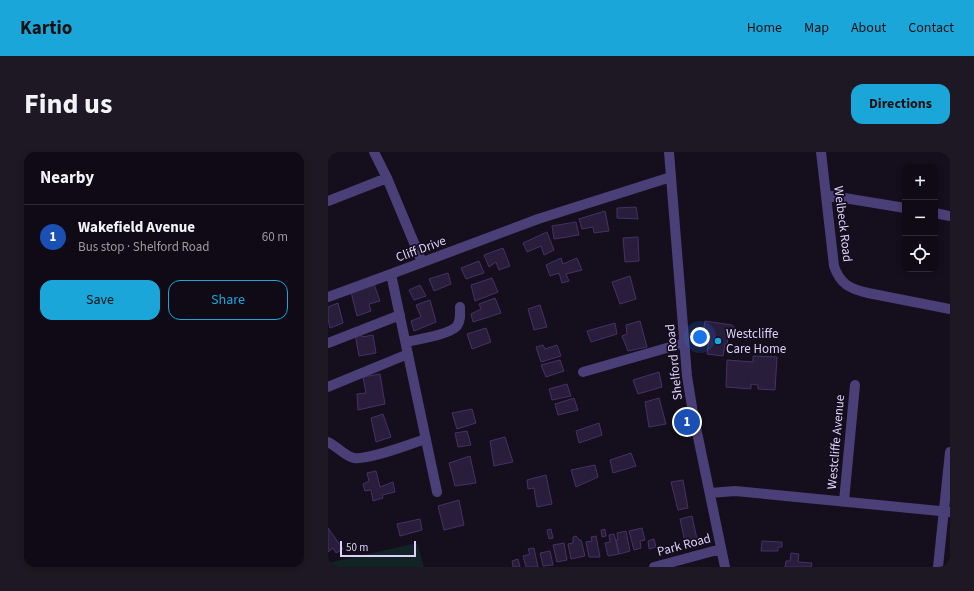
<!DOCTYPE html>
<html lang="en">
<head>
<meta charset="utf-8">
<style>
	:root { --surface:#0f0a16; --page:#1d1823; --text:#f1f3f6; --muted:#9b9aa1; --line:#2f2b35; --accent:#1ba6da }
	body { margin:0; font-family:"Source Sans 3",sans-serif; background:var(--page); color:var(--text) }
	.controls { position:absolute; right:12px; top:12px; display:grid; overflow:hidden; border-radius:8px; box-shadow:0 2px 6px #0003 }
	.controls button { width:36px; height:36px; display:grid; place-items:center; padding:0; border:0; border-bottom:1px solid var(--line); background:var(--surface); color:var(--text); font:20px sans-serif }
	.scale { position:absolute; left:12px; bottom:10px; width:76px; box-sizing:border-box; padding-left:4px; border:2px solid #dcd0f9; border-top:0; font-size:11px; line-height:14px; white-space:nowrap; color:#dcd0f9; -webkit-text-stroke:3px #140e1d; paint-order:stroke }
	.you { position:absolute; left:372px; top:185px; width:14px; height:14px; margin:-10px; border:3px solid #fff; border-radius:50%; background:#1a73e8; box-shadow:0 0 0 6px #1a73e833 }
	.badge { display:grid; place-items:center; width:26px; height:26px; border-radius:50%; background:var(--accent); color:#fff; font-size:13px; font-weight:700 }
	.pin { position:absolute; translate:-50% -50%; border:2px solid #fff; box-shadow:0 1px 4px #0006 }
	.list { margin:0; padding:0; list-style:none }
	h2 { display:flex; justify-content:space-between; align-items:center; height:52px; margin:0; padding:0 16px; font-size:17px }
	h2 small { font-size:13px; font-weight:400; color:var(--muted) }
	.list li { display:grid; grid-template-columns:26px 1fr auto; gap:12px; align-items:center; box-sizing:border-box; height:64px; padding:0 16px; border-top:1px solid var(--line) }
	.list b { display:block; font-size:15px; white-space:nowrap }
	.list p { margin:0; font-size:13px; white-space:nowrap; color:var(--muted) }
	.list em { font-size:13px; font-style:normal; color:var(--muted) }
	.actions { display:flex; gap:8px; padding:12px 16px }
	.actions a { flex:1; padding:9px 0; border:1px solid var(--accent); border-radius:12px; text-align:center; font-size:14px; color:var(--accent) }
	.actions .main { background:var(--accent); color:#111 }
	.icon { flex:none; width:22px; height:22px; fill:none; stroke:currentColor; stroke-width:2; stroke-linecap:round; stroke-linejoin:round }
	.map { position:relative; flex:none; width:622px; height:415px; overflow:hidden; border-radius:12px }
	header { display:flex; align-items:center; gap:24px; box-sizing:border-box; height:56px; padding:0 20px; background:var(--accent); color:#111 }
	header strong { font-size:19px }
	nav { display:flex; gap:22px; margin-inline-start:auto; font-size:14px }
	.intro { display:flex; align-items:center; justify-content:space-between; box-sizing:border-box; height:96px; padding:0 24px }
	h1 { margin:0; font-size:28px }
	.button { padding:10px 18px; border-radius:12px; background:var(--accent); color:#111; font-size:14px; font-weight:700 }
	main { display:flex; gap:24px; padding:0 24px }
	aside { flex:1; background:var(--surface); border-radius:12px; box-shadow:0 2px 6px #0003 }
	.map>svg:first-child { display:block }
</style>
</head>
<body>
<header>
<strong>Kartio</strong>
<nav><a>Home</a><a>Map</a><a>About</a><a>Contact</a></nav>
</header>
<div class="intro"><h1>Find us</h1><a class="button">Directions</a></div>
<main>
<aside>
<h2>Nearby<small></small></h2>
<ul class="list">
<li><span class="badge" style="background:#1a4fb4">1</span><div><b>Wakefield Avenue</b><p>Bus stop · Shelford Road</p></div><em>60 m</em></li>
</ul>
<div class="actions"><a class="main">Save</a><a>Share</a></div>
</aside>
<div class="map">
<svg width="622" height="415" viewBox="0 0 622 415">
	<rect width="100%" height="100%" fill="#140e1d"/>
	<path fill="#122326" d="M89,391L96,415H0V411Z"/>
	<path fill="#291d3c" stroke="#453265" d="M308,55L310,67L289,66V56Z
		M277,59L281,79L266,81L265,75L254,77L251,67Z
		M248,70L251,83L226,87L224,74Z
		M219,80L226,98L216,103L213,94L199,100L195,91Z
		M310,85L311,109L297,110L295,86Z
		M175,96L182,114L171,118L168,110L161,115L156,103Z
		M233,106L235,112L249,106L254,118L238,122L241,129L234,131L231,121L222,124L218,113Z
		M151,109L156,121L138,127L133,116Z
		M120,121L123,132L106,139L101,127Z
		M302,124L308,147L292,152L284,130Z
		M164,126L170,140L147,149L143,133Z
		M46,132L52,149L41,152L43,159L29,164L23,140Z
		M92,133L98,144L86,148L81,138Z
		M167,146L173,161L145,170L143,162L153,157L151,152Z
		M102,148L108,170L86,179L83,169L93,165L88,153Z
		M10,151L15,171L2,176L0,167V155Z
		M212,153L219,175L206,178L200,157Z
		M312,169L319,195L300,199L294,184L299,182L298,173Z
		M377,169L404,173L406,175L405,184L400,186L399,192H397L395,204L379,202L381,186L375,182Z
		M287,171L289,182L263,190L259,179Z
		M158,176L163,190L144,197L139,182Z
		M33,180L34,185L45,183L48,201L31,204L27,182Z
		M215,193L217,197L229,193L233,204L213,210L208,195Z
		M425,204L449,205L447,238L430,237V233L423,232V237L398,235L399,208L425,210Z
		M232,208L236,219L218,225L213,213Z
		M331,220L334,235L310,242L305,228Z
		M52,222L57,252L30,258L29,242L38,241L35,225Z
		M239,232L243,244L224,248L221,237Z
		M246,246L250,258L230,263L227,252Z
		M331,246L338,272L321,275L317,250Z
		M144,257L148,271L129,277L124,261Z
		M55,262L63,285L48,290L43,266Z
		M271,271L274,283L251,291L248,279Z
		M139,279L143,293L130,295L127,281Z
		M177,285L185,310L166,314L162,289Z
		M303,301L308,314L285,321L282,308Z
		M142,304L148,331L127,334L121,311Z
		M267,313L270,325L248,335L243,318Z
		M48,319L52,335L65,330L67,340L54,343L55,346L45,349L43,338L37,339L35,332L41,329L39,321Z
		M218,323L224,352L209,355L206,336L200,337L199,328Z
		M355,328L360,356L350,358L343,330Z
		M131,348L136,373L116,378L110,354Z
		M364,364L369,387L357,390L352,367Z
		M92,367L94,378L72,384L69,372Z
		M0,376L15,397L8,401L5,396L0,400Z
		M314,376L317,388L312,389L313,396L306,398L301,379Z
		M223,377L225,386L221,387L219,378Z
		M277,377L278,384L274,385L273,378Z
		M298,379L302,399L291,402L288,388H290L289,381Z
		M286,382L291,402L280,404L277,391L282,390L281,383Z
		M248,384L251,388H253L257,404L243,407L240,392L245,391V385Z
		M268,384L272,405H261L258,390L264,389L263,385Z
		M326,387L328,395L321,397L320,389Z
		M434,389L454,390V395H450V399H433Z
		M236,391L239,408L229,410L225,393Z
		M206,396L210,415H198L195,404L202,402L200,397Z
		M222,399L225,413L215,414L212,401Z
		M463,401L471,402L470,410L484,411L483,415H457L458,409H462Z
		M190,407L192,415H185L184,409Z"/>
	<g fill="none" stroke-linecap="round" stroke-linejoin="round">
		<path stroke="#4b3f77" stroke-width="10" d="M341,0L359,224L365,261L397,415
			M493,0L506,114C512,132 522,137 540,141L622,157
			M59,26L94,110
			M498,43L577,56
			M0,49L59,26L46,0
			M607,61L622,64
			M0,145L63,122
			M78,190C90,187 121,183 129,174C133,168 132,162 132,155
			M0,191L72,163
			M255,220L356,191
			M0,235L80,202
			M0,290C9,294 16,304 26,306C42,308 81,292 98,287
			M109,340L63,122L210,67L343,25
			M382,341L407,339L622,360
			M516,349L527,233
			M326,415L393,397
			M610,415L622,300"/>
	</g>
	<circle fill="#1ba6da" stroke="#140e1d" stroke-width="1.5" cx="390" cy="189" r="4"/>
	<g text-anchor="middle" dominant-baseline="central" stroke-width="3.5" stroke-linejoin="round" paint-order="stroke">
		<g font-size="13" fill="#dcd0f9" stroke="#140e1d">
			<text transform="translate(515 72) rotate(83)">Welbeck Road</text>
			<text transform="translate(93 97) rotate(-20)">Cliff Drive</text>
			<text transform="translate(346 210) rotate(-96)">Shelford Road</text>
			<text transform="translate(508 290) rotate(-85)">Westcliffe Avenue</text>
			<text transform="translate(356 393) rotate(-15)">Park Road</text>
		</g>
		<g font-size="13" fill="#dcd0f9" stroke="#140e1d" text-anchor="start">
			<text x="398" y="182">Westcliffe<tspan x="398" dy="15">Care Home</tspan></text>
		</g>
	</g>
</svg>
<div class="controls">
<button>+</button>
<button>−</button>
<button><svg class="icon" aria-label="locate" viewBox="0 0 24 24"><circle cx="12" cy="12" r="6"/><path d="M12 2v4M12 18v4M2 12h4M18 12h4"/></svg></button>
</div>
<div class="scale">50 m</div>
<div class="you"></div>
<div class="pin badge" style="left:359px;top:270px;background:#1a4fb4">1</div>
</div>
</main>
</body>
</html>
